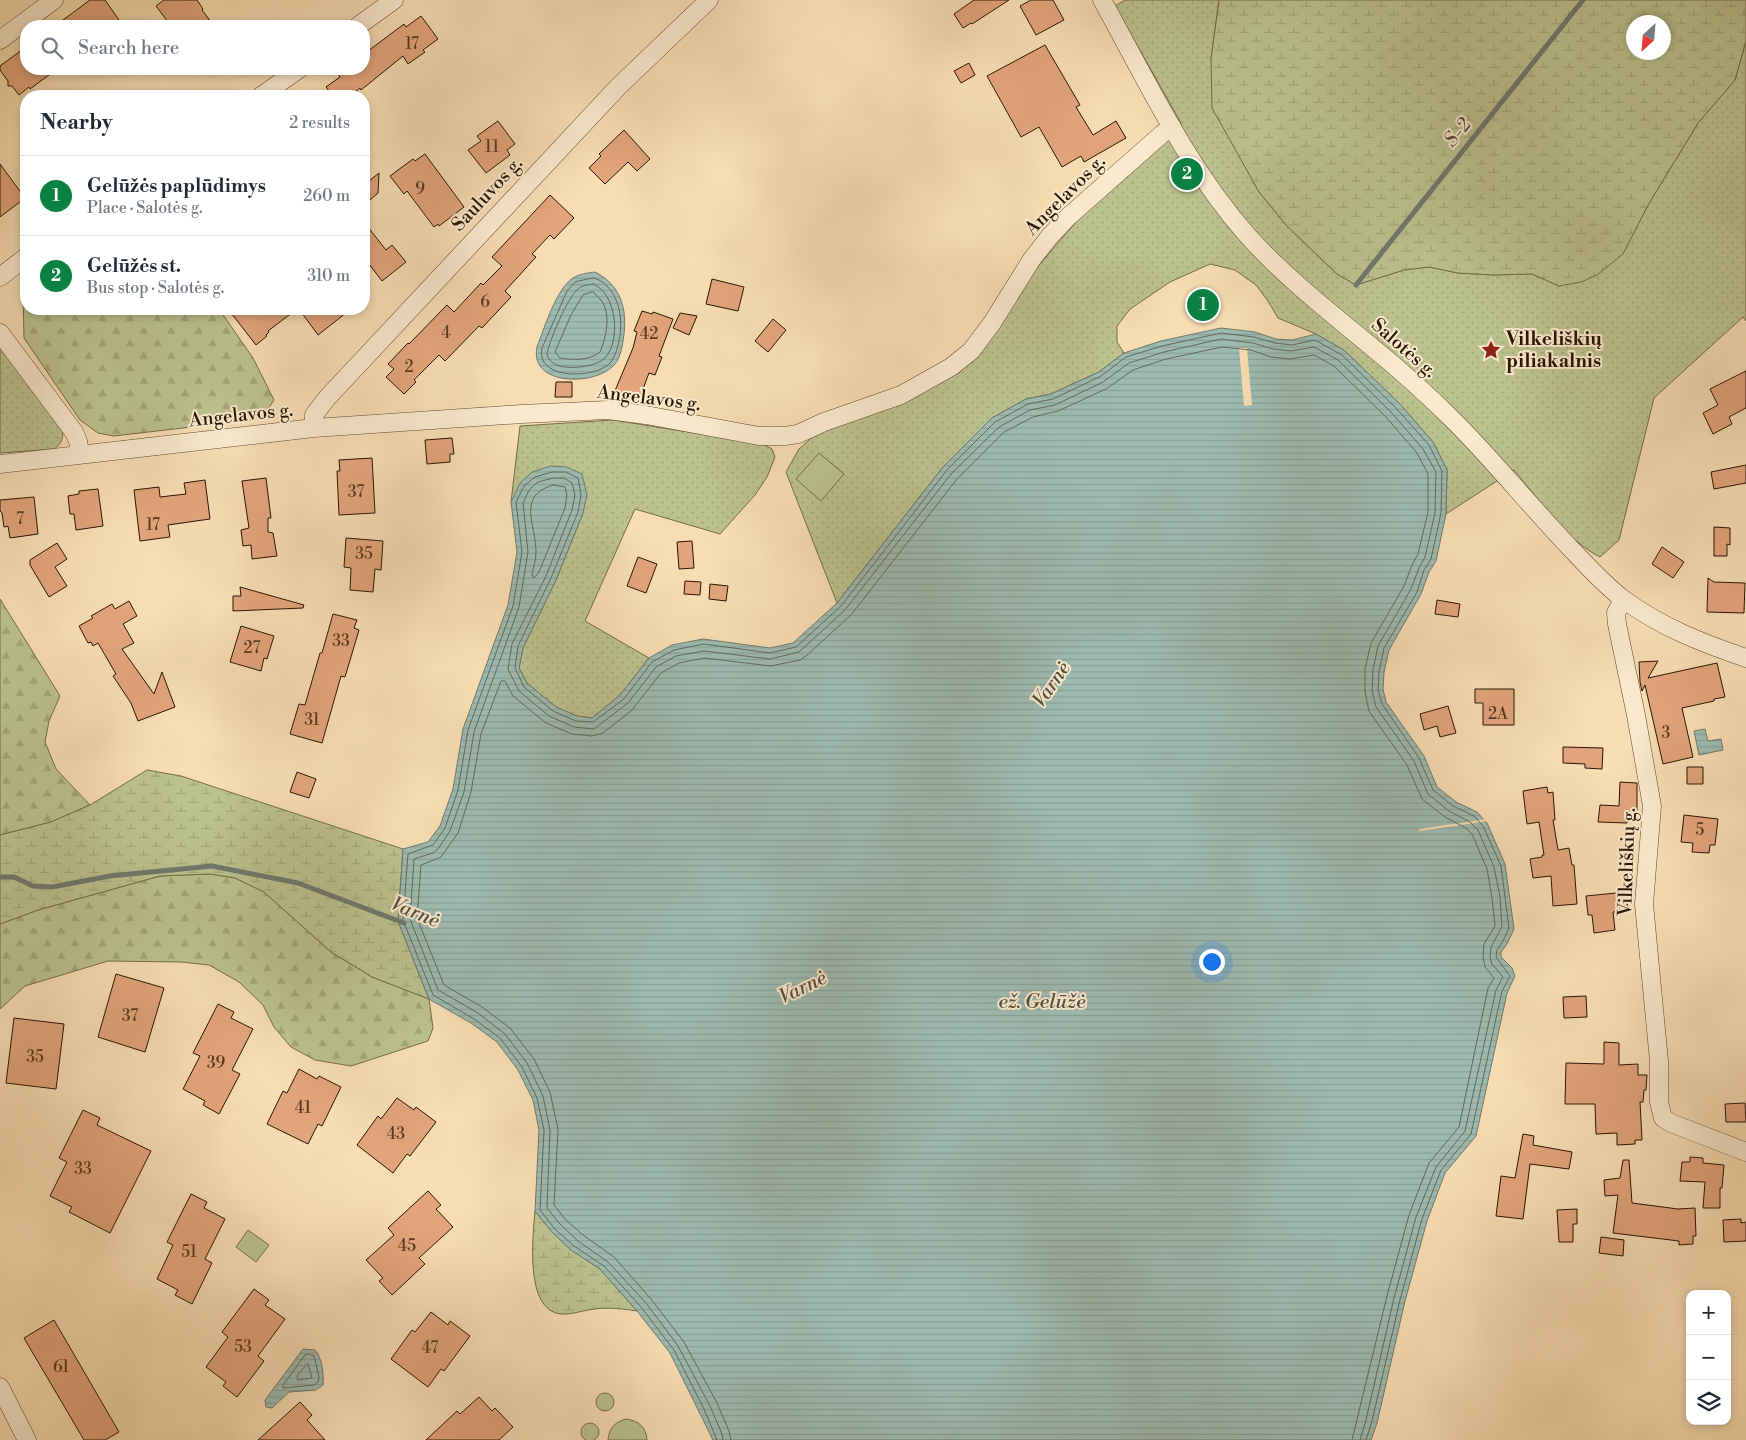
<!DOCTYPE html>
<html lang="en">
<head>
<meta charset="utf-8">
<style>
	:root { --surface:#fff; --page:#f6f6f7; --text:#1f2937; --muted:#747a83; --line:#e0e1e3; --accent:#0b8043 }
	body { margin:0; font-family:"Libre Bodoni",serif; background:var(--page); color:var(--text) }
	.controls { position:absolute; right:15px; bottom:15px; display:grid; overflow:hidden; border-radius:10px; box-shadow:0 2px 8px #0003 }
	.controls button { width:45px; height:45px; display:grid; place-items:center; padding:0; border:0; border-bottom:1px solid var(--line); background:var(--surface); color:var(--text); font:25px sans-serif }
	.compass { position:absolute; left:1626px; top:15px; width:45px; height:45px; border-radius:50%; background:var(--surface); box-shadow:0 2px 8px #0003; rotate:206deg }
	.you { position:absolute; left:1211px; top:961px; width:18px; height:18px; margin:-12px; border:4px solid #fff; border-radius:50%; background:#1a73e8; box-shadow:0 0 0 8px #1a73e833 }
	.badge { display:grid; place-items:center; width:32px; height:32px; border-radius:50%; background:var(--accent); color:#fff; font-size:16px; font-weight:700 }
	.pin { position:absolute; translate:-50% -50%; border:2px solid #fff; box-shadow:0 1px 5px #0006 }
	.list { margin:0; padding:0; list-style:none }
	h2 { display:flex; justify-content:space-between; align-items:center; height:65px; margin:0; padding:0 20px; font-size:21px }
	h2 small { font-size:16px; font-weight:400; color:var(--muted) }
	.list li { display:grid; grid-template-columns:32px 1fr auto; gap:15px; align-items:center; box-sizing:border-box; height:80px; padding:0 20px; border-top:1px solid var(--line) }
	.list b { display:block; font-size:19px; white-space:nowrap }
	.list p { margin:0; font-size:16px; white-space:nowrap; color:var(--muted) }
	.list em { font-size:16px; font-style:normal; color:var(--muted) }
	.icon { flex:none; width:28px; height:28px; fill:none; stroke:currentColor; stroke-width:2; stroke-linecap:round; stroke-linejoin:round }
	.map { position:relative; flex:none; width:1746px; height:1440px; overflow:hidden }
	.search { position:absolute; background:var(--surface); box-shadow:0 2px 8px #0003; left:20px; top:20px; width:350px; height:55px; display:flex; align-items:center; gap:12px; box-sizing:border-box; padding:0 18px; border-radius:20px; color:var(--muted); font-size:19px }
	.panel { position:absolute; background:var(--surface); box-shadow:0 2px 8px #0003; left:20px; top:90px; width:350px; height:225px; border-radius:20px }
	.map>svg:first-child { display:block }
</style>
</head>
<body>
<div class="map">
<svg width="1746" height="1440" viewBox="0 0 1746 1440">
	<defs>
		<pattern id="grass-dots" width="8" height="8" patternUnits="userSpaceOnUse" patternTransform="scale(1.25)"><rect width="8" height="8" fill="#bbc28e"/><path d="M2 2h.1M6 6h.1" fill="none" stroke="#a1a679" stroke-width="1.8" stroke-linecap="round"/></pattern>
		<pattern id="forest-firs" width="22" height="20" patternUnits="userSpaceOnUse" patternTransform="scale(1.25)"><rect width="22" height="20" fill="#bbc28e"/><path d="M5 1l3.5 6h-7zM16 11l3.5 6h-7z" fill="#a1a679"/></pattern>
		<pattern id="wetland-marsh" width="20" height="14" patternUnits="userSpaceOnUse" patternTransform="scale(1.25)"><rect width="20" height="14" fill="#bbc28e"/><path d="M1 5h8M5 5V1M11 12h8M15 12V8" fill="none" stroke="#a1a679"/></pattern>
		<pattern id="water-rules" width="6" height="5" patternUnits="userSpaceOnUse" patternTransform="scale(1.25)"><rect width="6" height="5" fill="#9ebbb2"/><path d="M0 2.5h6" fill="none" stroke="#88a097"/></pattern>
	</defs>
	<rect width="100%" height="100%" fill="#f8ddb2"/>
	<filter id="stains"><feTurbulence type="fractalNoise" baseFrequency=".004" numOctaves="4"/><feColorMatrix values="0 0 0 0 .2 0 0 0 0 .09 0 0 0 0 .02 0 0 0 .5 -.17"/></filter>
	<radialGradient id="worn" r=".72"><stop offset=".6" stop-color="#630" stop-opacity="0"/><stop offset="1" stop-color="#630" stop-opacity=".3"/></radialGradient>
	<path fill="url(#grass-dots)" stroke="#726b48" d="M1125,0H1219L1211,59L1237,151L1259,192L1287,226L1337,274L1356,285L1404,270L1429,267L1458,273L1494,275L1532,274L1559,286L1623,253L1648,205L1698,123L1735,80L1746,41V321L1743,317L1654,398L1619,540L1600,557C1567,541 1538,498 1514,470L1446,514L1447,470L1433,442L1400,404L1345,351L1316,334L1278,318L1268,301L1256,285L1235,270L1210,264L1170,282L1130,309L1117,326V342L1124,353L1099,372L1051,394L1026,399L992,418L943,467L837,603L786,472L799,449L818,432L959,373L1039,265L1083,214L1181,123L1115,6Z
		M0,344L63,430C63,438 61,445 54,449L0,453Z
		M613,420L763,444L772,449L775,457L767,477L755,495L720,534L635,509L585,621L649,658L620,695L592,718L577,716L556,707L527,683L519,668L523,648L556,580L583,513L511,502L520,426Z"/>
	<path fill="url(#forest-firs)" stroke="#726b48" d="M26,290V309H219L253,358L274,400L266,412L251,420L114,436L98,433L80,420L24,338L23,294Z
		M0,599L60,696L49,721L45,742L56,769L90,805L51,822L0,835Z
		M210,874L235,878L264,892L331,952L372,977L429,999L433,1028L428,1041L351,1066L315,1060L291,1047L274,1027L263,1005L239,982L209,965L181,962L108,961L25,986L0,1009V924L38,910L160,876Z"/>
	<path fill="url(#wetland-marsh)" stroke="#726b48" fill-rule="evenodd" d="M1219,0H1746V41L1735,80L1698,123L1648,205L1623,254L1597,275L1581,282L1559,286L1532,274L1494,275L1458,273L1429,267L1404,270L1356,285L1337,274L1287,226L1259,192L1212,108L1211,59ZM1634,22H1664V52H1634Z
		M147,770L181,776L403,849L398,921L429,999L372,977L331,952L264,892L235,878L210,874L160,876L38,910L0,924V835L51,822L90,805Z
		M535,1211L552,1232L571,1250L600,1269L637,1311C623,1309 609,1307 595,1309C584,1310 571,1315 561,1314C524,1311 533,1235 535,1211Z"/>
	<path fill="#bbc28e" stroke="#726b48" d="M819,453L844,474L821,501L796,479Z
		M248,1230L269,1245L256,1262L236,1247Z
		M596 1402a9 9 0 1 1 18 0a9 9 0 1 1-18 0Z
		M626,1419C639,1421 646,1427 647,1440H608C609,1428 615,1422 626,1419Z
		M581 1432a9 9 0 1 1 18 0a9 9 0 1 1-18 0Z"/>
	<path fill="url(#water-rules)" stroke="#6f786c" d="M595,272C623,286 628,313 623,341C622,349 619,361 613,366C594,386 529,386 537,347C544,329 556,289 573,278C579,274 588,273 595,272Z
		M1221,328L1255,332L1276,339L1292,340L1316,334L1345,351L1400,404L1433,442L1447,470L1446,514L1436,561L1429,572L1421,594L1389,650L1384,672L1383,689L1386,702L1424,756L1437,787L1456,802L1477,812L1487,823L1505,864L1514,929L1507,944L1501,952V957L1512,968L1515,976L1507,993L1476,1136L1445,1173L1427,1221L1405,1301L1377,1423L1371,1440H713L670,1353L637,1311L600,1269L571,1250L552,1232L535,1211L539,1130L533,1100L518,1070L497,1042L471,1023L429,999L398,921L403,849L428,842L440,826L453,789L463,729L508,605L517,552L511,502L520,483L532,472L551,466L567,467L582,474L587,495L583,513L556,580L523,648L519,668L527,683L556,707L577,716L592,718L620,695L649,658L672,645L703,639L770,648L793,643L837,603L943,467L992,418L1026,399L1051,394L1099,372L1124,353L1161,341Z
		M1705,729L1708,741L1721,739L1723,750L1699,755L1694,731Z
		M303,1349L315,1350C322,1357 324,1375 323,1385L316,1390L289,1392L272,1408L266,1407L265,1400Z"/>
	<path fill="#f8ddb2" d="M1239,348H1247L1252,405L1244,406Z
		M1487,819L1488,821L1420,831L1419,829Z"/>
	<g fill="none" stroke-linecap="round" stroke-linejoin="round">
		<path stroke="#63685a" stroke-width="1" d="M594,278C608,282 616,296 619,309C623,324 620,349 611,362C597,379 535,381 542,348L567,291L575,282Z
			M593,284C617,293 621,341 605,358C597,367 567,370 557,365C552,363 548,359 547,354C549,341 568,297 578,289C582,285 588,285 593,284Z
			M593,292C597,296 602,300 604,305C610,319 606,338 600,352C589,361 573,360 560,358L555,352L571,315L583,295Z
			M553,485L565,487L567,495L565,508L539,572L534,578L532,575C533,568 536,560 536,552C536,524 516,496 553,485Z
			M309,1354L314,1356L319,1377L318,1382L314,1385L283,1388V1385L305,1355Z
			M308,1364L312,1378L298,1380L297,1376L306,1365Z
			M717,1440L704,1409L674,1350L641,1307L604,1266L574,1246L555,1229L540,1210L544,1130L537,1098L522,1067L500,1038L474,1019L433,995L403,920L408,854L433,845L445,828L458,790L468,730L513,606L522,552L516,502L524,486L535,477L552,472H566L578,478L581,495L578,512L551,578L518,646L515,668L524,687L553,711L576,721L593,722L624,699L652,662L674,650L704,644L770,653L796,647L841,606L947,470L995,422L1028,404L1053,399L1101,376L1126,357L1162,346L1221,333L1254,337L1275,343L1292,345L1315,340L1342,355L1396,408L1429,445L1442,471L1441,513L1431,559L1424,570L1417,592L1384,648L1379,671L1378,690L1382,704L1419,758L1433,790L1453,806L1474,816L1483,826L1501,866L1509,928L1503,941L1497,950L1496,957L1510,976L1502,991L1471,1134L1441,1170L1422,1219L1400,1300L1372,1421L1366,1440
			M723,1440L722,1434L710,1406L678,1346L646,1303L608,1262L578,1241L560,1224L547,1208L550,1130L543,1096L527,1063L505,1034L478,1013L438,990L410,919L414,859L433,853L438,849L450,831L464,792L474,732L519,607L528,552L523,503L529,490L538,482L553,478H564L572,483L575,495L572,510L546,576L512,644L508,669L519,691L549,716L574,727L594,729L628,703L656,667L676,656L704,651L770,659L799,652L845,610L951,474L999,427L1030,410L1055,405L1103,382L1129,363L1164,352L1221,339L1253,343L1273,349L1291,351L1314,347L1338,360L1391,412L1423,449L1436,472L1435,513L1425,557L1419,568L1411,589L1378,646L1373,670L1372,691L1376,707L1414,761L1428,794L1449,811L1470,822L1478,830L1494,867L1500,897L1502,927L1491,947L1490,957L1492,964L1503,977L1496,990L1465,1131L1436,1167L1416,1217L1394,1298L1366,1420L1360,1440
			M731,1440L729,1431L717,1403L684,1342L651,1299L614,1257L583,1235L565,1219L554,1205L558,1129L550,1092L534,1059L510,1028L482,1007L444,985L417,918L421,865L441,857L458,833L471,792L481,734L501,681H505L513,696L546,723L572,734L592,736L603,733L632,710L661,673L679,663L704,658L771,666L800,660L806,656L851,615L957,479L1004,432L1033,417L1058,411L1106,389L1133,370L1166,359L1222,347L1251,350L1271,357L1290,359L1314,355L1334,366L1386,417L1417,453L1428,474V512L1418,554L1412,565L1404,586L1371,643L1365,669V692L1369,711L1407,765L1422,799L1445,817L1466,828L1472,834L1487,869L1492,898L1495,926L1484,944L1483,957L1485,967L1494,978L1488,988L1459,1127L1429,1163L1409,1215L1387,1296L1352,1440"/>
		<path stroke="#6f786c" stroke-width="5" d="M1356,285L1583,0
			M0,877H14L33,886L52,887L110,876L212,866L298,883L404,923"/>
	</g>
	<path fill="#e2a47b" stroke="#281402" d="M90,0H105L119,20L111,26H55Z
		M164,0H197L203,9L202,10L214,26H171L156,6Z
		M974,0H1009L972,24L971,23L963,28L954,14Z
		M1031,0H1053L1064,20L1036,35L1020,6Z
		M421,16L438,39L423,50L425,52L408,64L403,56L361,90L360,88L353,94L350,90L342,96H333L326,87L340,77L334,69H364V54L404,24L406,27Z
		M1045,45L1080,105L1076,107L1093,135L1116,121L1126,138L1084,162L1081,156L1062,167L1039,127L1021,137L987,76Z
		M26,47V69H57L30,89L29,87L19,95L12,86H8V81L0,70V66Z
		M969,63L975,75L961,83L954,71Z
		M498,121L515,144L507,150L510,155L486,173L468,150L481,141L477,136Z
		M624,130L650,159L637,171L628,162L605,184L589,168L601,156L599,154Z
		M425,154L464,207L439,226L438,224L434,227L407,191L404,194L390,176L413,159L415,161Z
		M0,164L25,198L0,217Z
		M379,173L378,193L364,205V185Z
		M550,195L574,218L554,239L550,235L532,254L536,257L505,291L511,297L482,328L479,326L445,361L439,355L414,380L416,382L404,394L386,377L394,369L388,364L408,343L409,344L447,305L454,312L481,283L483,285L502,266L492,257Z
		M364,222L386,250L392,245L406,262L382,281L369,264L364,269Z
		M712,279L744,287L738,311L706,304Z
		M228,309H297L268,331L269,332L266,335L267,336L256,345Z
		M299,309H351L318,335Z
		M642,311L652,314L653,312L673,319L659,356L662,357L655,375L649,373L638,402L614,393L633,348L637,332L634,331Z
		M680,313L697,316L689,335L673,328Z
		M773,319L786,330L768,352L755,341Z
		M1746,371V408L1729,417L1732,424L1713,434L1703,413L1718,405L1710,389Z
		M556,382H572V397H555Z
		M452,438L454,454H450V462L427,464L425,440Z
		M372,458L375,513L339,515L337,471H340L339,460Z
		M1746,465V483L1714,489L1711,472Z
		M266,478L271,518H268V532L273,533L277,556L252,559L251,545L243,546L241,530L249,528L242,481Z
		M205,480L210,519L168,525L170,537L140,541L134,490L159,487L160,497L186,494L184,483Z
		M98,489L103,526L76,530L74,514H70L68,496L79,494V491Z
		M34,497L38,534L10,538L8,526L4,527L2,513L0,511V500Z
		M1714,527L1730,528V545L1727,544V556H1714Z
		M346,538L383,541L381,570L375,569L373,592L350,590L351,568L344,567Z
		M692,541L694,568L679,569L677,542Z
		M57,543L67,559L55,567L67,586L49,597L30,565V560Z
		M1662,547L1684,562L1673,578L1652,564Z
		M638,557L657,564L646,593L627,586Z
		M1708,578L1714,582L1745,583L1744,613L1707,612Z
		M685,581L701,582L700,595L684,594Z
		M710,584L728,586L726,601L709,599Z
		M240,587L304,605L303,608L233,611V596H241Z
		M1437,600L1460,604L1458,617L1435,614Z
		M129,601L137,616L123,624L134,643L122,649L154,694L162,672L175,707L138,721L131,703L113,676L116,674L98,643L93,646L91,642L88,643L79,626L93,618L91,616L112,604L115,609Z
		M333,614L357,620L354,628L359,630L345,677L341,676L322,743L290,734L299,704L305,705L320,653H322Z
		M241,626L274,636L267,659L264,658L261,671L230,662Z
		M1658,661L1648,678L1717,663L1725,697L1714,699V701L1682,708L1693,757L1663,764L1645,685L1642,691L1640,682L1639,662Z
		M1475,689H1514V725H1483V703H1475Z
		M1448,706L1456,733L1440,737L1437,726L1424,730L1420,714Z
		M1563,747L1603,748L1602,769L1585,768V764L1563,763Z
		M1687,767H1703V784H1687Z
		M297,772L316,779L309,798L290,792Z
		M1620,782L1637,783V814H1627V823L1598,822L1600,805L1619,806Z
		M1547,787L1548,793L1553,792L1555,820H1553L1558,850L1569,848L1572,865H1574L1577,904L1553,906L1551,876L1533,878L1530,859L1542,857V855H1544L1539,822L1527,824L1523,791Z
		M1684,815L1718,819L1715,845H1710L1709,853L1692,852L1693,843L1681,842Z
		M1626,892L1628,911L1613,912L1615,930L1594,933L1592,915H1588L1586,896Z
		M116,974L164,988L145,1052L98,1037Z
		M1586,996L1587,1017L1564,1018L1563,997Z
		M218,1004L234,1012L231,1018L253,1029L232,1070L240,1074L219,1114L203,1105L205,1101L183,1089L200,1056L193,1053Z
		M14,1018L64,1024L56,1089L6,1083Z
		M1604,1042L1619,1043V1065L1638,1064V1075H1647L1646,1090H1644L1643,1102H1640L1642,1140H1635V1144L1617,1145V1133L1596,1134L1595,1104H1565L1566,1063L1604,1064Z
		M299,1069L317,1079L319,1076L341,1087L322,1126L318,1124L308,1144L267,1124L283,1091L287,1093Z
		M397,1098L414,1110L416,1107L436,1122L410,1156L407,1154L393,1173L357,1145L378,1116L381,1119Z
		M1745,1103L1746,1122H1726L1725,1104Z
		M83,1110L100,1118L97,1125L151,1151L110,1233L69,1212L72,1207L50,1196L67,1162L59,1158Z
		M1523,1134L1534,1136L1533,1145L1572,1152L1569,1169L1530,1164L1523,1219L1496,1216L1501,1176L1515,1178Z
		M1690,1157L1703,1158V1163L1724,1165L1722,1188H1720V1208H1703L1705,1182L1680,1181L1682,1162H1690Z
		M1623,1160H1629L1632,1203L1678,1209L1695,1208L1696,1236H1693V1244L1679,1245V1241L1613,1233L1618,1195L1605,1196L1604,1180L1620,1178Z
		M428,1191L441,1205L436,1209L453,1227L419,1258L425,1264L392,1295L379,1281L383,1278L366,1260L394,1235L388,1228Z
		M191,1194L207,1202L204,1208L225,1219L205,1259L212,1263L192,1304L175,1295L178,1290L157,1279L173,1245L167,1242Z
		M1577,1209V1224H1573V1242H1559L1557,1210Z
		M1741,1219V1223L1746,1222V1241L1724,1242L1723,1220Z
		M1601,1237L1624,1240L1623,1256L1599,1253Z
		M254,1289L269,1300L265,1305L285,1319L258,1356L264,1361L237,1397L223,1386L226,1382L206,1367L228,1337L222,1332Z
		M431,1312L448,1325L450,1321L470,1336L444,1371L441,1369L428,1387L391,1359L412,1330L415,1332Z
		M54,1320L119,1432L105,1440H84L24,1338Z
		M479,1397L492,1411L495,1408L513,1427L499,1440H426L457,1411L460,1414Z
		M300,1402L312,1415L307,1420L325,1440H258Z"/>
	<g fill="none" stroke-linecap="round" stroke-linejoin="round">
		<defs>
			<path id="street" d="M1102,0C1147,81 1186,166 1248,236C1284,276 1326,309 1367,343C1398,368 1427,394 1455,422C1497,464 1534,511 1576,554C1591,570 1606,586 1623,599C1661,627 1702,643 1746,658
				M358,26L394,0
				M0,40L54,0
				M261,96L299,69
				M0,277L26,257
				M0,333L74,432L78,441L80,454
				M314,428V415L327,398L618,87L709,0
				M0,464L314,428L522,414L608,410L646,415L759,436H785L798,434L824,422L901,395L951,367L971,351L992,323L1032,259L1050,236L1068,217L1162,134L1172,127
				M1623,599L1616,613L1617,624L1636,715L1652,806L1644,904L1659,1061V1102L1663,1118L1671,1123L1746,1152
				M0,1387L27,1440"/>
		</defs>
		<use href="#street" stroke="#5c462e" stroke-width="19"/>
		<use href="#street" stroke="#fae9cd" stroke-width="18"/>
	</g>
	<defs>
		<symbol id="sight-bare" viewBox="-9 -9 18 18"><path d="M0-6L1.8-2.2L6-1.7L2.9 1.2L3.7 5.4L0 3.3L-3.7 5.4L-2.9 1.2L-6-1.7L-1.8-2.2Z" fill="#8f2418" stroke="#fae9cd" stroke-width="2.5" paint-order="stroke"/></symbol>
	</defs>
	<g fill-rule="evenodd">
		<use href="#sight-bare" x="1477" y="336" width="28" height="28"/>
	</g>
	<g text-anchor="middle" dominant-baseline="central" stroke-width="4" stroke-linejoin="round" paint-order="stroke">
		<g font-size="16" fill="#563820">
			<text x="412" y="44">17</text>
			<text x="492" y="147">11</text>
			<text x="420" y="189">9</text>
			<text x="485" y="302">6</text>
			<text x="446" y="333">4</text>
			<text x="649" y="334">42</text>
			<text x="409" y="367">2</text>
			<text x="356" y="492">37</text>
			<text x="20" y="519">7</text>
			<text x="153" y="525">17</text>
			<text x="364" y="554">35</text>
			<text x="341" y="641">33</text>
			<text x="252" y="648">27</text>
			<text x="1498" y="714">2A</text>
			<text x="312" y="720">31</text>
			<text x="1666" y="733">3</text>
			<text x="1700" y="830">5</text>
			<text x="130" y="1016">37</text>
			<text x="35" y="1057">35</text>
			<text x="216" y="1063">39</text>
			<text x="303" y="1108">41</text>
			<text x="396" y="1134">43</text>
			<text x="83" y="1169">33</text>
			<text x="407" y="1246">45</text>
			<text x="189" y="1252">51</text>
			<text x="243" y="1347">53</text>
			<text x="430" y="1348">47</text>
			<text x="61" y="1367">61</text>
		</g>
		<g font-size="19" fill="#281402" stroke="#fae9cd">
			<text transform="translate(487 194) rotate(-47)">Sauluvos g.</text>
			<text transform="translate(1065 195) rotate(-45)">Angelavos g.</text>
			<text transform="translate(1404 348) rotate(41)">Salotės g.</text>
			<text transform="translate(649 398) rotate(7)">Angelavos g.</text>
			<text transform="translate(241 415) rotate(-6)">Angelavos g.</text>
			<text transform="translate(1627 862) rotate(-88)">Vilkeliškių g.</text>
		</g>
		<g font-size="19" font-weight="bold" fill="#281402" stroke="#fae9cd" text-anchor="start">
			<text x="1506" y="339">Vilkeliškių<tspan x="1506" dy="22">piliakalnis</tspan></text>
		</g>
		<g font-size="20" font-style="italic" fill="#514e40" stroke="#fae9cd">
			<text transform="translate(1458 133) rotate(-51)">S-2</text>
			<text transform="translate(1052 685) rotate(-55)">Varnė</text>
			<text transform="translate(415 913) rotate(22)">Varnė</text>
			<text transform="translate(803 988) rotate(-26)">Varnė</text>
			<text x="1042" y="1002">ež. Gelūžė</text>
		</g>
	</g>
	<rect width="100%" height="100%" filter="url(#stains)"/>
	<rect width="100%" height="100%" fill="url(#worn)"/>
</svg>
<div class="controls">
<button>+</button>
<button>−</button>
<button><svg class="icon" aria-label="layers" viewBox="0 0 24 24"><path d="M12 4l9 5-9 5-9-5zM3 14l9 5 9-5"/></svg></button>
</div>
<svg class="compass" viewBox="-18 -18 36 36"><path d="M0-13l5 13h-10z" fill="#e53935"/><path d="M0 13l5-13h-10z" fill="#747a83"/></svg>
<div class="you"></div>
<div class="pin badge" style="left:1203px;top:305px">1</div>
<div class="pin badge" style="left:1187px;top:174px">2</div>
<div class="search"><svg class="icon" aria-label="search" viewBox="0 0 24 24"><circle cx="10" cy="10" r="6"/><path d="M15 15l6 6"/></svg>Search here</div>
<section class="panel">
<h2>Nearby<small>2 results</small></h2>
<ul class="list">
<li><span class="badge">1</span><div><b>Gelūžės paplūdimys</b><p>Place · Salotės g.</p></div><em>260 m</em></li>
<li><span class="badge">2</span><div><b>Gelūžės st.</b><p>Bus stop · Salotės g.</p></div><em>310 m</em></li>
</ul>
</section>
</div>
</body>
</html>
